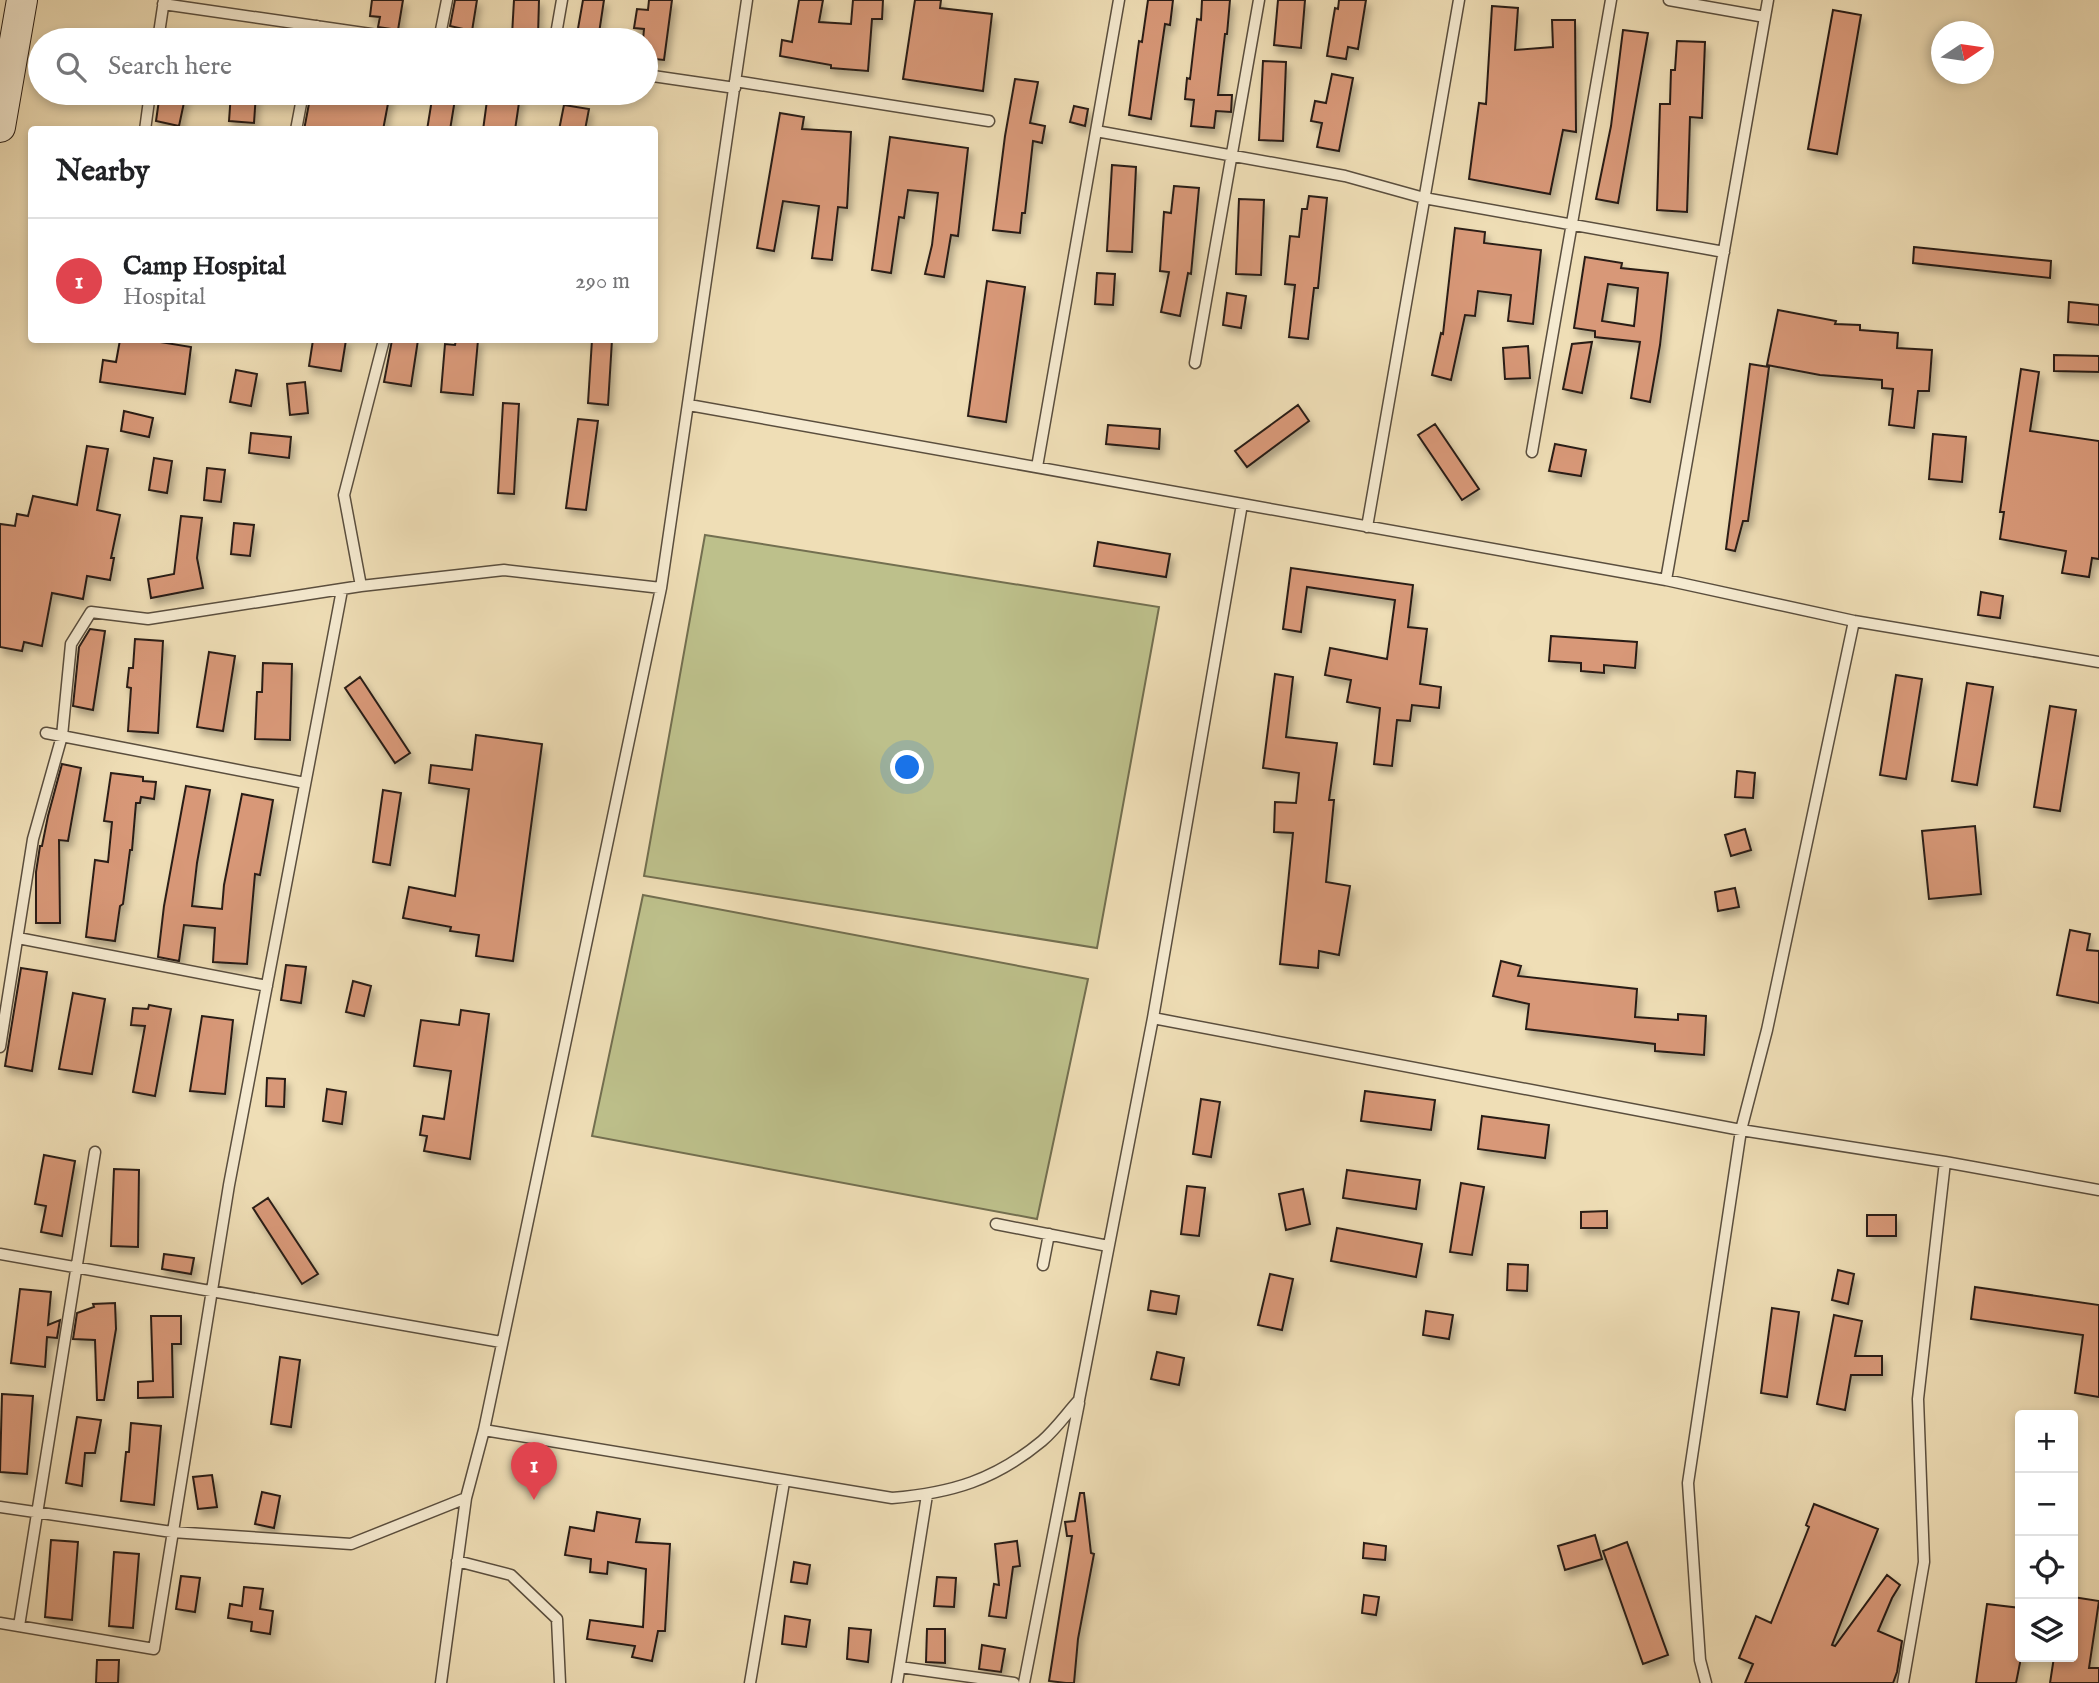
<!DOCTYPE html>
<html lang="en">
<head>
<meta charset="utf-8">
<style>
	:root { --surface:#fff; --page:#f6f6f6; --text:#202124; --muted:#757577; --line:#e0e0e0; --accent:#8f2418 }
	body { margin:0; font-family:"IM FELL English",serif; background:var(--page); color:var(--text) }
	.controls { position:absolute; right:21px; bottom:21px; display:grid; overflow:hidden; border-radius:7px; box-shadow:0 4px 10px #0003 }
	.controls button { width:63px; height:63px; display:grid; place-items:center; padding:0; border:0; border-bottom:2px solid var(--line); background:var(--surface); color:var(--text); font:35px sans-serif }
	.compass { position:absolute; left:1931px; top:21px; width:63px; height:63px; border-radius:50%; background:var(--surface); box-shadow:0 4px 10px #0003; rotate:77deg }
	.you { position:absolute; left:908px; top:768px; width:24px; height:24px; margin:-18px; border:5px solid #fff; border-radius:50%; background:#1a73e8; box-shadow:0 0 0 10px #1a73e833 }
	.badge { display:grid; place-items:center; width:46px; height:46px; border-radius:50%; background:var(--accent); color:#fff; font-size:23px; font-weight:700 }
	.pin { position:absolute; translate:-50% -58px; filter:drop-shadow(0 2px 4px #0008) }
	.pin::after { content:''; position:absolute; top:37px; width:24px; height:21px; background:inherit; clip-path:polygon(0 0,100% 0,50% 100%) }
	.list { margin:0; padding:0; list-style:none }
	h2 { display:flex; justify-content:space-between; align-items:center; height:91px; margin:0; padding:0 28px; font-size:30px }
	h2 small { font-size:23px; font-weight:400; color:var(--muted) }
	.list li { display:grid; grid-template-columns:46px 1fr auto; gap:21px; align-items:center; box-sizing:border-box; height:126px; padding:0 28px; border-top:2px solid var(--line) }
	.list b { display:block; font-size:26px; white-space:nowrap }
	.list p { margin:0; font-size:23px; white-space:nowrap; color:var(--muted) }
	.list em { font-size:23px; font-style:normal; color:var(--muted) }
	.icon { flex:none; width:38px; height:38px; fill:none; stroke:currentColor; stroke-width:2; stroke-linecap:round; stroke-linejoin:round }
	.map { position:relative; flex:none; width:2099px; height:1683px; overflow:hidden }
	.search { position:absolute; background:var(--surface); box-shadow:0 4px 10px #0003; left:28px; top:28px; width:630px; height:77px; display:flex; align-items:center; gap:18px; box-sizing:border-box; padding:0 24px; border-radius:38px; color:var(--muted); font-size:26px }
	.panel { position:absolute; background:var(--surface); box-shadow:0 4px 10px #0003; left:28px; top:126px; width:630px; height:217px; border-radius:7px }
	.map>svg:first-child { display:block }
</style>
</head>
<body>
<div class="map">
<svg width="2099" height="1683" viewBox="0 0 2099 1683">
	<defs>
		<filter id="shadow"><feDropShadow dx="3.5" dy="6" stdDeviation="3.5" flood-color="#0004"/></filter>
	</defs>
	<rect width="100%" height="100%" fill="#efdeb6"/>
	<filter id="stains"><feTurbulence type="fractalNoise" baseFrequency=".00286" numOctaves="4"/><feColorMatrix values="0 0 0 0 .2 0 0 0 0 .09 0 0 0 0 .02 0 0 0 .5 -.17"/></filter>
	<radialGradient id="worn" r=".72"><stop offset=".6" stop-color="#630" stop-opacity="0"/><stop offset="1" stop-color="#630" stop-opacity=".3"/></radialGradient>
	<path fill="#bdc08b" stroke="#736f50" stroke-width="2" d="M705,535L1159,607L1097,948L644,876Z
		M643,895L1088,979L1037,1219L592,1136Z"/>
	<path fill="#d89878" stroke="#291e16" stroke-width="2" fill-rule="evenodd" filter="url(#shadow)" d="M372,0H403L398,30L378,27L380,17L370,16Z
		M455,0H477L472,31L450,26Z
		M514,0H539L538,36L512,35Z
		M583,0H604L598,40H576Z
		M649,0H672L664,60L646,58V40H643L644,29L634,28L637,9L648,10Z
		M799,0H823L819,22L851,24L853,0H883L882,19H872L868,71L831,68V65L780,56L782,40L792,42Z
		M915,0H941L940,8L992,14L983,91L903,79Z
		M1148,0H1173L1170,25L1165,24L1151,119L1129,115L1139,41L1142,42Z
		M1202,0H1230L1227,34H1225L1218,95H1232L1231,112L1216,111L1214,128L1191,126L1194,100L1185,99L1187,78L1190,79L1197,19L1201,20Z
		M1278,0H1305L1301,48L1274,45Z
		M1339,0H1366L1358,49L1348,47L1346,59L1327,56L1335,8L1338,9Z
		M1492,6L1518,8L1515,50L1553,47L1552,20H1575L1576,132L1563,130L1550,194L1469,179L1479,103L1486,104Z
		M1833,10L1861,15L1837,154L1808,149Z
		M1623,30L1648,33L1618,203L1596,199L1611,126Z
		M1677,41L1705,42L1702,118L1690,117L1687,212L1657,210L1660,104H1670L1671,70H1675Z
		M1263,61L1286,62L1283,141L1259,140Z
		M1332,74L1353,78L1339,151L1317,147L1322,123L1311,121L1315,101L1326,103Z
		M1015,79L1038,82L1030,123L1045,126L1042,143L1033,141L1025,213H1022L1020,233L993,230L1005,136Z
		M160,93H186L179,126L156,121Z
		M231,93H256L254,123L229,121Z
		M311,93H339L365,98L366,93H390L383,130H304Z
		M433,93H456L450,130H427Z
		M488,93L520,96L515,130H483Z
		M564,105L589,109L585,130H559Z
		M1074,106L1088,109L1085,126L1070,122Z
		M780,113L804,117L802,129L851,132L847,208L838,207L832,260L812,258L819,206L783,201L774,251L757,248Z
		M890,137L968,148L958,236L951,235L944,277L925,274L932,245L938,193L908,190L904,218L899,217L891,273L872,270Z
		M1112,165L1136,167L1132,252L1107,251Z
		M1174,186L1199,188L1191,274L1188,273L1180,316L1161,312L1169,272L1160,271L1164,212L1171,213Z
		M1309,196L1327,198L1318,288H1314L1308,339L1289,337L1295,285L1285,284L1290,236L1299,237L1302,209H1307Z
		M1239,199L1264,200L1261,275L1236,274Z
		M1455,228L1485,232L1484,243L1541,250L1533,324L1508,321L1511,295L1478,291L1475,316L1465,315L1451,380L1432,375L1441,333L1443,334Z
		M1914,247L2051,261L2050,278L1913,263Z
		M1585,257L1622,263L1621,268L1668,273L1660,345L1650,402L1631,398L1640,342L1595,337V331L1574,328ZM1608,284L1638,288L1634,326L1602,321Z
		M1097,273L1115,274L1113,305L1095,304Z
		M987,281L1025,287L1006,422L968,416Z
		M1227,293L1246,296L1241,328L1223,325Z
		M2069,302L2099,305V325L2068,322Z
		M1778,310L1836,321L1835,324L1860,325V330L1898,333L1897,348L1932,350L1929,391H1918L1914,428L1889,425L1893,389L1882,388V380L1820,375L1767,365Z
		M120,340H148L191,347L185,394L100,382L103,360L116,362Z
		M313,340H346L341,371L309,366Z
		M392,340H418L411,386L384,382Z
		M456,340H478L473,395L441,392L445,344L455,345Z
		M592,340H612L608,405L588,403Z
		M1592,342L1582,393L1563,389L1572,344Z
		M1528,346L1530,378L1505,379L1503,348Z
		M2054,355L2099,356V372L2054,371Z
		M1750,364L1769,367L1748,521H1743L1735,551L1726,549Z
		M2021,369L2039,372L2030,431L2099,441V559L2092,558L2089,577L2062,573L2066,551L2000,539L2004,512H2000Z
		M236,370L257,374L251,406L230,402Z
		M305,382L308,413L290,415L287,384Z
		M503,403L519,404L514,494L498,493Z
		M1298,405L1309,421L1247,467L1235,451Z
		M124,411L153,418L149,437L121,431Z
		M578,419L598,421L586,510L566,508Z
		M1435,424L1479,489L1462,500L1418,435Z
		M1108,425L1160,429L1159,449L1106,444Z
		M251,433L291,437L289,458L249,453Z
		M1933,434L1966,437L1962,482L1929,479Z
		M1555,444L1586,450L1581,476L1549,471Z
		M87,446L108,449L97,510L120,515L111,558H114L110,580L87,576L83,599L52,593L42,646L24,642L22,651L0,647V524L15,526L17,514L28,516L33,496L77,505Z
		M154,458L172,461L167,493L149,490Z
		M207,468L225,470L221,502L204,500Z
		M181,516L202,518L197,558L203,588L151,598L148,579L174,574Z
		M234,523L254,525L250,556L231,554Z
		M1098,542L1170,554L1166,577L1094,566Z
		M1291,568L1413,585L1408,627L1427,629L1420,684L1441,687L1439,708L1412,705L1410,721L1397,720L1392,766L1374,764L1380,708L1347,702L1351,680L1325,675L1330,648L1387,659L1395,600L1307,587L1301,632L1283,629Z
		M1981,592L2003,596L2000,618L1978,615Z
		M90,629L105,631L93,710L73,706L79,647Z
		M1551,636L1637,642L1635,668L1604,665V673L1581,671V663L1549,661Z
		M135,639L163,641L158,733L128,731L131,688L127,687L129,668H133Z
		M209,652L235,656L223,731L197,727Z
		M263,663L292,664L290,740L255,739L257,692H262Z
		M1275,674L1293,677L1286,737L1337,743L1329,800H1334L1326,882L1350,886L1339,955L1319,951L1318,968L1280,964L1293,833L1274,832L1275,802L1296,803L1299,773L1263,768Z
		M1896,675L1922,679L1906,779L1880,775Z
		M360,677L410,753L395,763L345,688Z
		M1967,683L1993,687L1977,785L1952,781Z
		M2050,706L2076,710L2060,811L2034,807Z
		M476,735L542,744L513,961L476,956L479,935L450,931L451,927L403,918L409,887L455,896L469,789L429,783L431,765L472,770Z
		M62,764L81,768L68,841L59,840L60,923H36V872L40,846H42L48,816Z
		M1737,771L1755,773L1753,798L1735,797Z
		M111,773L143,777V781L156,782L154,799L141,797L140,803H136L132,850H130L123,904L120,906L115,941L86,937L95,860L108,862L112,822L104,821Z
		M186,786L210,790L197,863L192,906L222,909L224,885L242,794L273,800L260,875L255,874L247,964L213,962L215,928L184,925L179,961L158,957L164,906Z
		M383,790L401,793L390,865L373,862Z
		M1975,826L1981,894L1929,899L1922,831Z
		M1745,829L1751,850L1731,856L1725,835Z
		M1735,888L1739,907L1718,911L1715,892Z
		M2070,930L2090,934L2087,950L2099,951V1003L2057,995Z
		M1501,961L1521,966L1518,976L1637,989L1635,1017L1678,1020V1014L1706,1016L1704,1055L1655,1051V1044L1526,1029L1529,1004L1493,996Z
		M286,965L306,967L301,1003L281,1000Z
		M21,968L47,972L32,1071L5,1066Z
		M353,981L371,986L364,1016L346,1012Z
		M73,993L105,999L92,1074L59,1069Z
		M149,1005L171,1009L155,1096L133,1092L145,1026L131,1025L133,1008L148,1009Z
		M461,1010L489,1014L470,1159L424,1151L427,1136L420,1135L423,1116L444,1119L451,1071L414,1066L421,1020L459,1025Z
		M202,1016L233,1020L225,1094L190,1091Z
		M267,1078L285,1079L284,1107L266,1106Z
		M327,1089L346,1092L342,1124L323,1121Z
		M1365,1091L1435,1100L1431,1130L1361,1121Z
		M1201,1099L1220,1102L1211,1157L1193,1154Z
		M1482,1116L1549,1125L1545,1158L1478,1149Z
		M44,1155L75,1161L62,1236L41,1232L46,1206L35,1204Z
		M114,1169L139,1170L138,1247L111,1246Z
		M1347,1170L1420,1180L1416,1209L1343,1198Z
		M1461,1183L1484,1187L1472,1255L1450,1252Z
		M1187,1186L1205,1188L1199,1236L1181,1234Z
		M1303,1189L1310,1224L1286,1230L1279,1194Z
		M268,1198L318,1274L302,1284L253,1208Z
		M1607,1211V1228H1581V1212Z
		M1867,1215H1896V1236H1867Z
		M1337,1228L1422,1244L1416,1277L1331,1261Z
		M164,1254L194,1258L191,1274L162,1269Z
		M1508,1264L1528,1265L1527,1291L1507,1290Z
		M1838,1270L1854,1274L1848,1304L1832,1300Z
		M1270,1274L1293,1279L1282,1330L1258,1325Z
		M1975,1287L2099,1305V1397L2075,1393L2083,1335L1971,1319Z
		M20,1289L51,1292L48,1325L60,1320L57,1338L47,1337L45,1367L11,1363Z
		M1151,1291L1179,1296L1176,1314L1148,1310Z
		M115,1303L116,1329L104,1400H97L95,1340L73,1339L77,1313L94,1307L93,1304Z
		M1772,1308L1799,1312L1787,1397L1761,1393Z
		M1426,1311L1453,1315L1449,1339L1423,1335Z
		M1834,1315L1862,1321L1855,1356H1882V1375H1851L1845,1410L1817,1404Z
		M151,1316H181V1344H172L173,1397L138,1398V1382L153,1381Z
		M1157,1352L1184,1358L1179,1385L1151,1379Z
		M280,1357L300,1360L291,1427L271,1424Z
		M2,1394L33,1396L27,1474L0,1472Z
		M77,1417L101,1420L95,1453H85L82,1486L66,1483Z
		M131,1423L161,1426L154,1505L121,1501L126,1452H129Z
		M212,1475L217,1507L198,1509L193,1477Z
		M262,1492L280,1496L274,1528L255,1524Z
		M1080,1493H1084L1091,1553L1094,1554L1078,1639L1074,1683H1066L1049,1681L1072,1536H1067L1065,1522L1075,1521Z
		M1814,1504L1878,1529L1832,1645L1835,1646L1887,1575L1900,1585L1892,1598L1878,1631L1902,1641L1897,1672L1893,1683H1745L1753,1664L1739,1658L1756,1616L1771,1623L1809,1527L1806,1525Z
		M597,1512L640,1519L636,1542L670,1544L665,1631H658L652,1661L632,1657L635,1646L587,1639L590,1620L643,1627L646,1569L608,1562L607,1574L590,1572L591,1559L565,1555L570,1527L594,1531Z
		M1595,1535L1602,1559L1565,1570L1558,1546Z
		M51,1540L78,1542L72,1620L45,1617Z
		M1017,1541L1020,1566L1013,1567L1006,1618L989,1616L994,1584L999,1585L995,1544Z
		M1627,1542L1668,1655L1643,1664L1603,1551Z
		M1364,1543L1386,1546L1385,1560L1363,1558Z
		M114,1552L139,1554L133,1628L109,1626Z
		M794,1562L810,1565L807,1584L791,1582Z
		M181,1576L200,1578L195,1612L176,1609Z
		M937,1577L956,1578L954,1607L934,1606Z
		M244,1587L263,1589L260,1609L273,1611L270,1634L251,1631L252,1622L228,1618L230,1604L242,1606Z
		M1364,1595L1379,1597L1376,1615L1362,1613Z
		M2073,1597L2099,1601L2089,1668H2099V1683H2050L2054,1657H2073Z
		M1987,1604L2020,1608V1663L2016,1683H1976Z
		M785,1616L810,1620L806,1647L782,1644Z
		M849,1628L871,1630L868,1662L847,1659Z
		M927,1629H945V1663L926,1662Z
		M982,1645L1005,1649L1001,1672L979,1669Z
		M97,1660H119L118,1683H96Z"/>
	<g fill="none" stroke-linecap="round" stroke-linejoin="round">
		<defs>
			<path id="service" d="M1669,0L1765,17
				M163,4L412,40
				M158,40L164,0
				M314,40L317,26
				M439,40L447,0
				M555,40L562,0
				M646,75L735,88
				M735,81L989,121
				M145,130L150,93
				M296,130L303,93
				M1096,131L1345,176L1424,198L1724,252
				M1195,363L1259,0
				M1532,452L1611,0
				M1037,467L1119,0
				M1242,504L1666,580L1854,621L2099,662
				M1367,527L1459,0
				M1666,580L1768,0
				M361,586L344,495L384,340
				M46,733L305,783
				M18,938L267,986
				M1153,1018L1741,1130L1945,1162L2099,1190
				M0,1047L33,839L62,736L71,644L91,612L148,619L361,586L504,570L661,588
				M996,1224L1108,1246
				M0,1254L501,1342
				M1043,1265L1049,1234
				M484,1430L892,1498C952,1493 995,1480 1042,1441C1056,1429 1067,1413 1079,1400L1153,1018L1242,504L689,405
				M0,1507L172,1532L351,1544L466,1498
				M457,1561L511,1575L557,1619L560,1683
				M0,1623L154,1649L229,1185L342,590
				M19,1626L95,1152
				M900,1667L1014,1683
				M441,1683L466,1498L484,1430L661,588L747,0
				M750,1683L784,1482
				M897,1683L927,1495
				M1024,1683L1079,1403
				M1706,1683L1700,1660L1688,1483L1741,1130L1767,1030L1854,621
				M1903,1683L1924,1562L1918,1399L1945,1162"/>
			<path id="secondary" d="M0,127L22,0"/>
		</defs>
		<use href="#service" stroke="#5a4e3e" stroke-width="13"/>
		<use href="#secondary" stroke="#291e16" stroke-width="32"/>
		<use href="#service" stroke="#f5ead0" stroke-width="10"/>
		<use href="#secondary" stroke="#f5ead0" stroke-width="30"/>
	</g>
	<rect width="100%" height="100%" filter="url(#stains)"/>
	<rect width="100%" height="100%" fill="url(#worn)"/>
</svg>
<div class="controls">
<button>+</button>
<button>−</button>
<button><svg class="icon" aria-label="locate" viewBox="0 0 24 24"><circle cx="12" cy="12" r="6"/><path d="M12 2v4M12 18v4M2 12h4M18 12h4"/></svg></button>
<button><svg class="icon" aria-label="layers" viewBox="0 0 24 24"><path d="M12 4l9 5-9 5-9-5zM3 14l9 5 9-5"/></svg></button>
</div>
<svg class="compass" viewBox="-18 -18 36 36"><path d="M0-13l5 13h-10z" fill="#e53935"/><path d="M0 13l5-13h-10z" fill="#757577"/></svg>
<div class="you"></div>
<div class="pin badge" style="left:534px;top:1500px;background:#e0444e">1</div>
<div class="search"><svg class="icon" aria-label="search" viewBox="0 0 24 24"><circle cx="10" cy="10" r="6"/><path d="M15 15l6 6"/></svg>Search here</div>
<section class="panel">
<h2>Nearby<small></small></h2>
<ul class="list">
<li><span class="badge" style="background:#e0444e">1</span><div><b>Camp Hospital</b><p>Hospital</p></div><em>290 m</em></li>
</ul>
</section>
</div>
</body>
</html>
